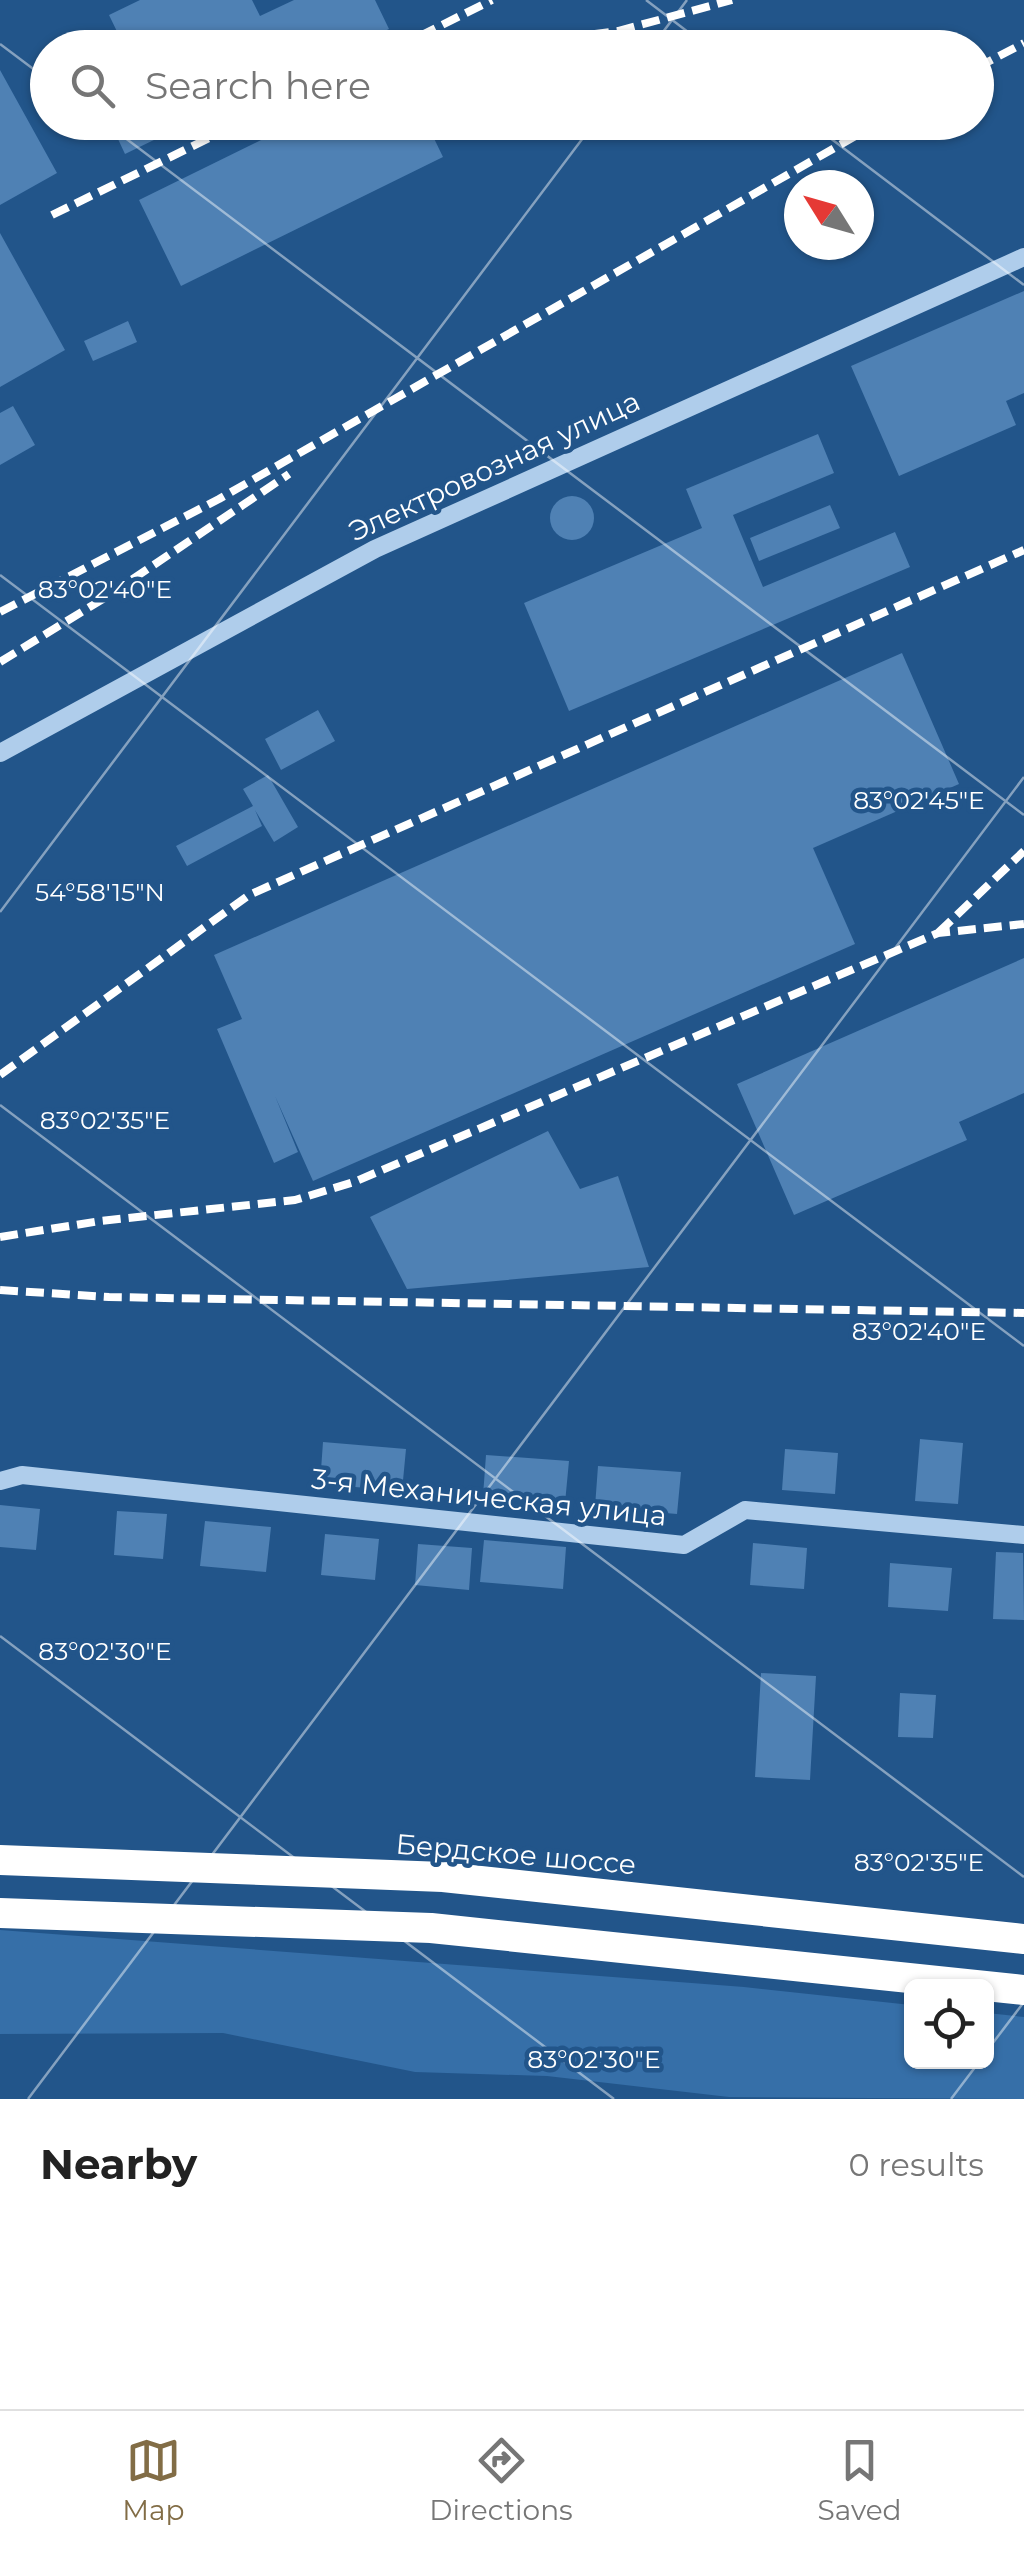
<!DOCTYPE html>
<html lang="en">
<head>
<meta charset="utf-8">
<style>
	:root { --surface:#fff; --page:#f6f6f6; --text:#222; --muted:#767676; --line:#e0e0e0; --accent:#826d46 }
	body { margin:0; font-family:Montserrat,sans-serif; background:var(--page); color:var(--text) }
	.controls { position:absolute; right:30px; bottom:30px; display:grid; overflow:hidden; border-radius:15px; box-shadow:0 2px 8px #0004 }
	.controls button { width:90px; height:90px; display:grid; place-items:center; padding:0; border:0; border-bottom:2px solid var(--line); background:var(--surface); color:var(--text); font:50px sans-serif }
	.compass { position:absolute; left:784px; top:170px; width:90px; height:90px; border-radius:50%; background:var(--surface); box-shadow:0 2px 8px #0004; rotate:307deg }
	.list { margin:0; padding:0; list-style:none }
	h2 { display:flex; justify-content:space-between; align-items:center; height:130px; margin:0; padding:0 40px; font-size:42px }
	h2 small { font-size:32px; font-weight:400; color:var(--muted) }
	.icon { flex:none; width:55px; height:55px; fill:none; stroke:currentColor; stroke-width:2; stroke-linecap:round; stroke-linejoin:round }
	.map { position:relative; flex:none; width:1024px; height:2099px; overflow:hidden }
	.search { position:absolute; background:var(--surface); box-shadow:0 2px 8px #0004; left:30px; right:30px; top:30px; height:110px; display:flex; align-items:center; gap:25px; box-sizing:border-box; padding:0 35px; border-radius:55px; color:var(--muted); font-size:38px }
	.sheet { height:310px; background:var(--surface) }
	nav { display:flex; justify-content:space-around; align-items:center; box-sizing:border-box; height:140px; border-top:2px solid var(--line); background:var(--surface); font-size:28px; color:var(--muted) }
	nav a { display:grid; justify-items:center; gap:5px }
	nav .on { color:var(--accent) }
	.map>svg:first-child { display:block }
</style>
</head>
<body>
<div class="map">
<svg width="1024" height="2099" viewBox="0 0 1024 2099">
	<rect width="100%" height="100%" fill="#22558a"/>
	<path fill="#366fa8" d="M0,1930L744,1987L911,2005L912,2062H986L987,2013L1024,2017V2099L729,2097L547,2076L415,2072L223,2033L0,2034Z"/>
	<path fill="#4f81b4" d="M140,0H252L260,16L294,0H375L389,29L349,48H125L109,15Z
		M0,70L57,173L0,205Z
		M110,122H191L125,154Z
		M298,122H426L443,157L181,286L139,200Z
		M0,233L65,350L0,387Z
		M1024,291V393L1006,401L1016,425L899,476L851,366Z
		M128,321L137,342L93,361L84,341Z
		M13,406L35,445L0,465V413Z
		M818,434L834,473L733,515L763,587L895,532L910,567L569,711L524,603L702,528L686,489Z
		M550 518a22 22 0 1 1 44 0a22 22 0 1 1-44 0Z
		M830,505L840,528L759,561L750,538Z
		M902,653L959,784L813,848L855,944L313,1181L275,1096L298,1152L274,1163L217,1029L242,1019L214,955Z
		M318,710L335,741L281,770L265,739Z
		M268,775L298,827L274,842L255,810L262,826L187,866L176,846L253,806L243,789Z
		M1024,958V1093L959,1122L967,1140L794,1215L737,1084Z
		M548,1131L580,1189L618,1176L649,1267L407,1289L370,1217Z
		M920,1439L963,1443L958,1504L915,1501Z
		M323,1442L406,1449L402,1491L320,1484Z
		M785,1449L838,1453L835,1494L782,1490Z
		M486,1455L569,1461L565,1503L483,1496Z
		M598,1466L681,1472L677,1514L595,1507Z
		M0,1505L40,1509L36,1550L0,1547Z
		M117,1511L167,1514L163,1559L114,1555Z
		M205,1521L271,1527L266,1572L200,1566Z
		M325,1534L379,1539L375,1580L321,1575Z
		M484,1540L566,1547L563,1589L480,1582Z
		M753,1543L807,1548L804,1589L750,1585Z
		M418,1544L472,1548L469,1590L415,1585Z
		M996,1552L1023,1553L1024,1620L993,1619Z
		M890,1563L952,1568L948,1611L888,1607Z
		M761,1673L816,1676L810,1780L755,1777Z
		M900,1693L936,1695L933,1738L898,1737Z"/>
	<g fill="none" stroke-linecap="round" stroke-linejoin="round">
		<path stroke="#afcdeb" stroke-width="18" d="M0,753L375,549L1024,257
			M0,1481L22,1475L684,1545L745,1510L1024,1535"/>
		<path stroke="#fff" stroke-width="30" d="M0,1860L443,1877L1024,1939
			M0,1913L431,1928L1024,1990"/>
		<path stroke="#fff" stroke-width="8" stroke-dasharray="18 8" stroke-linecap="butt" d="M396,48L492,0
			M488,48L618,31L732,0
			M976,68L1024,43
			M52,215L242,122
			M0,612L219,499L880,122
			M0,662L106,597L289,474
			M938,933L1024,851
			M0,1075L249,895L1024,550
			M0,1237L100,1221L295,1200L354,1182L938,933L1024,924
			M0,1290L109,1297L1024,1313"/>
	</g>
	<path fill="none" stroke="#fff" stroke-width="2.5" stroke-opacity="0.45" d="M646,0L709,48M0,44L48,80M651,48L687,0M104,122L1024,815M809,122L1024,285M0,575L1024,1346M0,912L595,122M0,1105L1024,1877M0,1636L614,2099M986,2052L1024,2002M28,2099L1024,777M951,2099L979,2062"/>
	<g text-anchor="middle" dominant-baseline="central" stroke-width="9" stroke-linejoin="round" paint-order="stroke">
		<g font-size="28" fill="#fff" stroke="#22558a">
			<text transform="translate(494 466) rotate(-25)">Электровозная улица</text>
			<text transform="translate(489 1497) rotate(6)">3-я Механическая улица</text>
			<text transform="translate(516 1854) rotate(5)">Бердское шоссе</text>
		</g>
	</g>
	<g font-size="25" text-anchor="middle" fill="#fff" stroke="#22558a" stroke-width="9" stroke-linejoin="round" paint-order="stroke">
		<text x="105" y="598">83°02'40"E</text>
		<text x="919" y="809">83°02'45"E</text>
		<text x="100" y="901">54°58'15"N</text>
		<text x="105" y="1129">83°02'35"E</text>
		<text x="919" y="1340">83°02'40"E</text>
		<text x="105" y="1660">83°02'30"E</text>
		<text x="919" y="1871">83°02'35"E</text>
		<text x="594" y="2068">83°02'30"E</text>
	</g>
</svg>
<div class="controls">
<button><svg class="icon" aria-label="locate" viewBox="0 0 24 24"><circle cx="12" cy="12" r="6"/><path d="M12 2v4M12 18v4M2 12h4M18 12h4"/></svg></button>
</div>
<svg class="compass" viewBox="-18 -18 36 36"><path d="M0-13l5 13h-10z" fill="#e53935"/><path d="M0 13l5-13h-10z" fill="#767676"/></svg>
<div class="search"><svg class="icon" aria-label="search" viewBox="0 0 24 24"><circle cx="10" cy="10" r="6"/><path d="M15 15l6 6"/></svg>Search here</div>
</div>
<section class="sheet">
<h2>Nearby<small>0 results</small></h2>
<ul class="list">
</ul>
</section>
<nav>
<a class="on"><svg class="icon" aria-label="map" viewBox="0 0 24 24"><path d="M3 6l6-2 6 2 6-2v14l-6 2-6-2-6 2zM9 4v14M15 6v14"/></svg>Map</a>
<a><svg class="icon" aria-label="directions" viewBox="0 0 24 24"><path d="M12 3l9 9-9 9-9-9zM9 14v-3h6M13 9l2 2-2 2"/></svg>Directions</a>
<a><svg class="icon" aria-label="saved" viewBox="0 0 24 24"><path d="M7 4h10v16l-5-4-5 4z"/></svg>Saved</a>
</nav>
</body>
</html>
